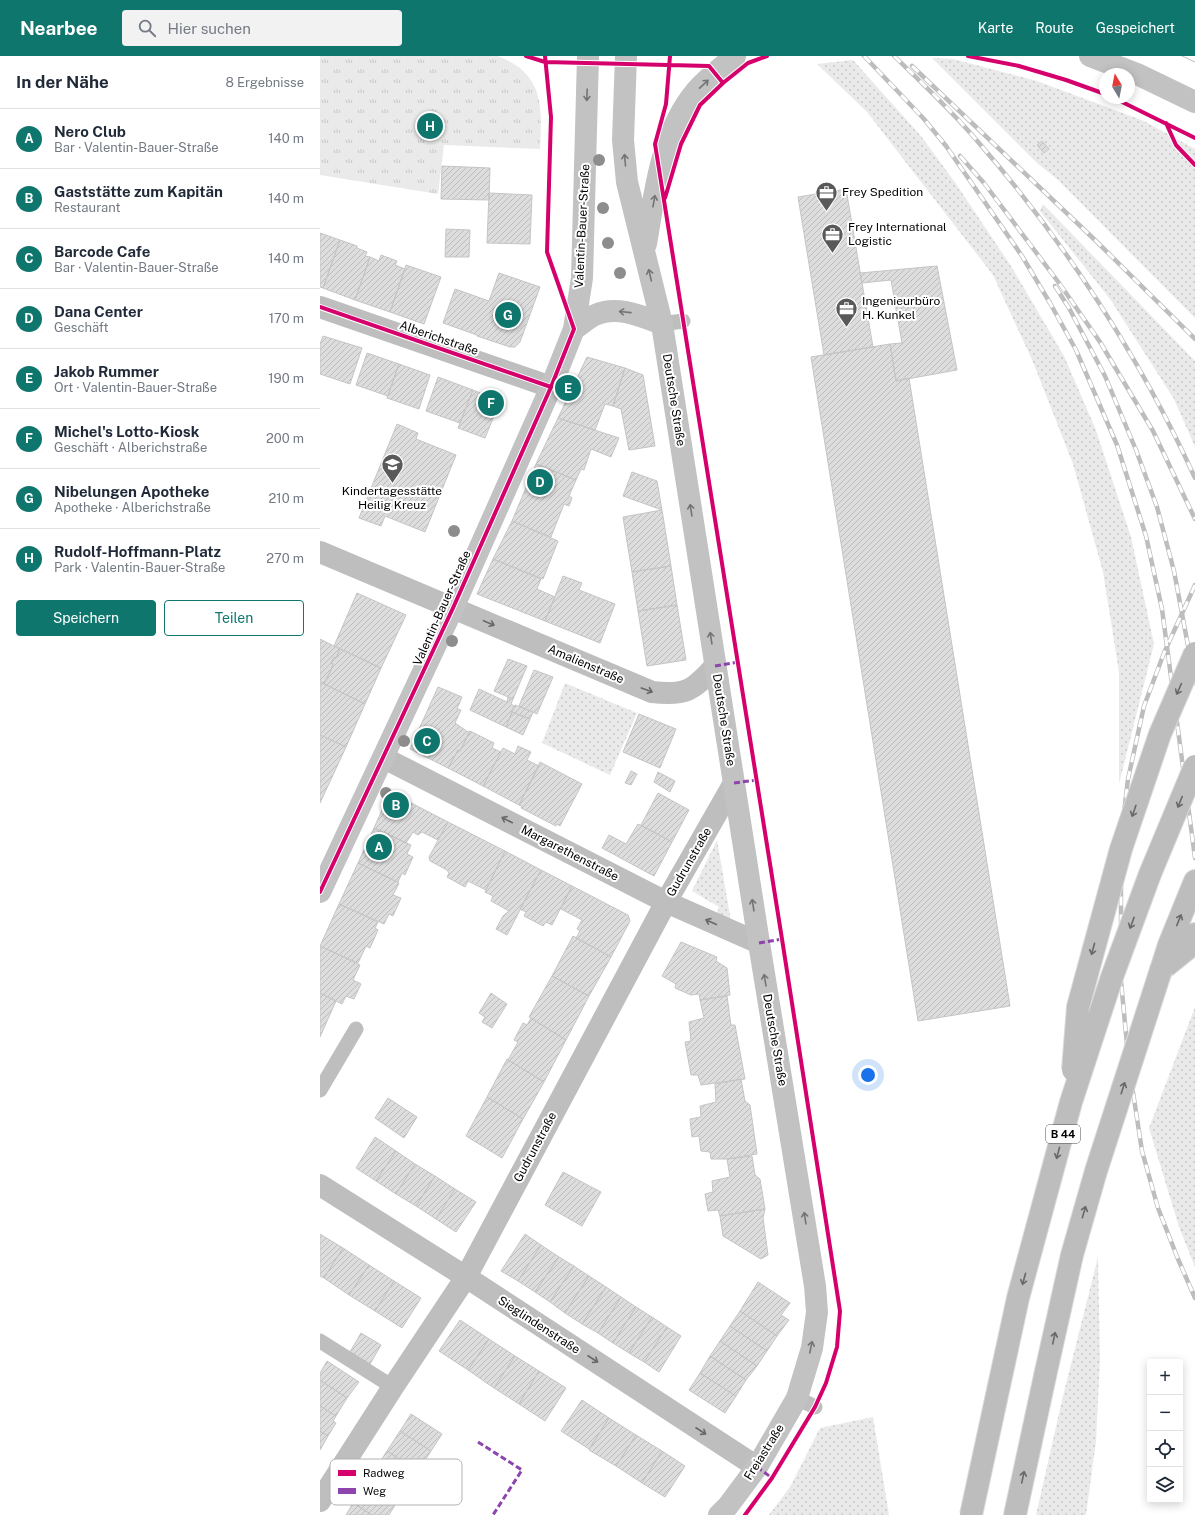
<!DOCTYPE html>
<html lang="de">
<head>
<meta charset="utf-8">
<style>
	:root { --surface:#fff; --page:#f2f2f3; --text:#1f2937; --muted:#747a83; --line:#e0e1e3; --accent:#0f766e }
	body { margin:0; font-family:"Public Sans",sans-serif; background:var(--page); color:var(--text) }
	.controls { position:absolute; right:12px; bottom:12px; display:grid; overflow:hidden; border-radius:4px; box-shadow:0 2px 10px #0003 }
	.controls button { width:36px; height:36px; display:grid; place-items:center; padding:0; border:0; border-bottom:1px solid var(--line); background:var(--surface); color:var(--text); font:20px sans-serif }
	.compass { position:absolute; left:779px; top:12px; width:36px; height:36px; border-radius:50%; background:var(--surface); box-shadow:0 2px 10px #0003; rotate:350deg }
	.you { position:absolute; left:548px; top:1019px; width:14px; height:14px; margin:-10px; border:3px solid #fff; border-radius:50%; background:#1a73e8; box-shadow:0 0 0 6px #1a73e833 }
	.badge { display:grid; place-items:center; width:26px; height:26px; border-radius:50%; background:var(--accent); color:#fff; font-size:13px; font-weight:700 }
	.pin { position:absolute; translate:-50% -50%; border:2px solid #fff; box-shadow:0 1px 4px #0006 }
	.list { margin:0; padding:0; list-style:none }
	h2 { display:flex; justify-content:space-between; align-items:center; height:52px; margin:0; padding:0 16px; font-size:17px }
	h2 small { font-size:13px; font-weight:400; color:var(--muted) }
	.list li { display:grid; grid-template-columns:26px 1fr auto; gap:12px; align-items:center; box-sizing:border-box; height:60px; padding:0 16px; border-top:1px solid var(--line) }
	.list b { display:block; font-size:15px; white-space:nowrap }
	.list p { margin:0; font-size:13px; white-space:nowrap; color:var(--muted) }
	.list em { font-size:13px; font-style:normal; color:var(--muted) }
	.actions { display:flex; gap:8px; padding:12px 16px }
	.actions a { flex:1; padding:9px 0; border:1px solid var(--accent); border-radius:4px; text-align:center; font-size:14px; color:var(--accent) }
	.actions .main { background:var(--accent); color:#fff }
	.icon { flex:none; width:22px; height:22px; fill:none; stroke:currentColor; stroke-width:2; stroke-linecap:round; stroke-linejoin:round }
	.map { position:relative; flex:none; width:875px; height:1459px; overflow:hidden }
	header { display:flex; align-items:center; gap:24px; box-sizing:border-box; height:56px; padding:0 20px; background:var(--accent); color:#fff }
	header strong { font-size:19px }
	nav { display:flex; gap:22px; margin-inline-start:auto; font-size:14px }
	.search { width:280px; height:36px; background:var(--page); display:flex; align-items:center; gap:10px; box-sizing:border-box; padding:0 14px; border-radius:4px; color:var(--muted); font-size:15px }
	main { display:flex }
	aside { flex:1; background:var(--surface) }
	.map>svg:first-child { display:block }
</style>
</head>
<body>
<header>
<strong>Nearbee</strong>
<div class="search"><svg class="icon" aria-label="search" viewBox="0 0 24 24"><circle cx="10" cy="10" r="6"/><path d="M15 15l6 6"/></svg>Hier suchen</div>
<nav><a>Karte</a><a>Route</a><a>Gespeichert</a></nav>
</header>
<main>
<aside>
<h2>In der Nähe<small>8 Ergebnisse</small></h2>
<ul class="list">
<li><span class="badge">A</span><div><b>Nero Club</b><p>Bar · Valentin-Bauer-Straße</p></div><em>140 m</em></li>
<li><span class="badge">B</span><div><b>Gaststätte zum Kapitän</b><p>Restaurant</p></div><em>140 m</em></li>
<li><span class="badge">C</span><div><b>Barcode Cafe</b><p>Bar · Valentin-Bauer-Straße</p></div><em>140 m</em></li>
<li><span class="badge">D</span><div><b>Dana Center</b><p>Geschäft</p></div><em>170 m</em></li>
<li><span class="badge">E</span><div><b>Jakob Rummer</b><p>Ort · Valentin-Bauer-Straße</p></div><em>190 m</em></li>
<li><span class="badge">F</span><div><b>Michel's Lotto-Kiosk</b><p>Geschäft · Alberichstraße</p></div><em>200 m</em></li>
<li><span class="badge">G</span><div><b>Nibelungen Apotheke</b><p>Apotheke · Alberichstraße</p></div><em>210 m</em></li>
<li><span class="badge">H</span><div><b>Rudolf-Hoffmann-Platz</b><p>Park · Valentin-Bauer-Straße</p></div><em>270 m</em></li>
</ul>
<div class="actions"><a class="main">Speichern</a><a>Teilen</a></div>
</aside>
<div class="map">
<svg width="875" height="1459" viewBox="0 0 875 1459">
	<defs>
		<pattern id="grass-dots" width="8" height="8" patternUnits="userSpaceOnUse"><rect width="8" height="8" fill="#eaeaea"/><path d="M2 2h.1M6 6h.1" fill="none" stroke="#c7c7c7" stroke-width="1.8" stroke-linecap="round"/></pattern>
		<pattern id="park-tufts" width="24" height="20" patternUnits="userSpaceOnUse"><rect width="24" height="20" fill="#eaeaea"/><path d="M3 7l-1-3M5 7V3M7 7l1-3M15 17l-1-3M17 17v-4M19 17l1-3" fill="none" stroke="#c7c7c7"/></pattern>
		<pattern id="building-hatch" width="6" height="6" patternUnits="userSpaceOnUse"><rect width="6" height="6" fill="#ddd"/><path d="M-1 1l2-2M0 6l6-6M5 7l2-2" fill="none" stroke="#bcbcbc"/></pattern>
	</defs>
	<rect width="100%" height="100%" fill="#fff"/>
	<path fill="url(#grass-dots)" d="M612,2L633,3L717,25L824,65L875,93V262L737,123L717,107Z
		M533,4L601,80L634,125L691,210L744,300L776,374L811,481L834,588L799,728V616L783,516L753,408L713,306L673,219L547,56L497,8Z
		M723,148L875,305V391L854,343L790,243L720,155Z
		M245,627L317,657L290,719L222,687Z
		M397,784L411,865L396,860L399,851L372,835Z
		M875,951V1211L859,1171L829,1072Z
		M778,1201L780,1304L776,1385L766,1459H716L743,1340Z
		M553,1361L569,1459H449L470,1431L500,1372Z"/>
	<path fill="url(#park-tufts)" d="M0,0H178C186,4 196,8 202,14C225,35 221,64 220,93L124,89L118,138L0,119Z"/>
	<path fill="url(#building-hatch)" stroke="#c5c5c5" d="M722,85L729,93L724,97L717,89Z
		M122,110L170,112L169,144L121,143Z
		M526,133L553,291L504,299L478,141Z
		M169,137L212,139L210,188L167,187Z
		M126,173L150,174L149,201H125Z
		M0,177L20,184L3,232L0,231Z
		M20,184L37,190V192L47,196L45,200L50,201L35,244L3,232Z
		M61,199L77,205L75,209L85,213L70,256L35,244L50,201L59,205Z
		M86,209L121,221L104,268L70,256Z
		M617,210L637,314L576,325L570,288L582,287L571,224L542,227L540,217Z
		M179,217L220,231L200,286L195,291H190L157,280V279L123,267L135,233L169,245Z
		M3,280L42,292L30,328L0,318V288Z
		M570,288L576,325L589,322L690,950L598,965L491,301Z
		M47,297L79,308L68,340L36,329Z
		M267,301L305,312L293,350L285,348L275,374L238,362Z
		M79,308L110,319L99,353L67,342Z
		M305,312L323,319L335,390L309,394L301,353L293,350Z
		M118,321L153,334L140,367L106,355Z
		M153,334L180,345L165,382L138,372Z
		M238,362L299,382L291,401L271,393L264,414L261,413L256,424L216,408Z
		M77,368L98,377L96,383L136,399L105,476L65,460L61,470L39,462Z
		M216,408L256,424L249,440L252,442L249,450L244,448L231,481L192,465Z
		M312,416L337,425L342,454L303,440Z
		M342,454L351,510L312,516L303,461Z
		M192,465L238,485L223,523L173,503Z
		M173,503L221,523L217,533L235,541L225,565L157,538Z
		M351,510L357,549L318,555L312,516Z
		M243,520L262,527L259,534L295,548L280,587L225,565Z
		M37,537L86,559L61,612L14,590Z
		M357,549L366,604L327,610L318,555Z
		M0,583L20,593L16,602L14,601L11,607L13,608L11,614L4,628L0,626Z
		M20,593L61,612L45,648L4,628L11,614L13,608L11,607L14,601L16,602Z
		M188,603L207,610L193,643L174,635Z
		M214,614L233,621L217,658L199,650Z
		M0,626L45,648L26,691L0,679Z
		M118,631L142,641L137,653L141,654L135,667L148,676L150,675L140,695L138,694L128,712L90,693Z
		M159,633L187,646L188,641L193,643L191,648L194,650L186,671L150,654Z
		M195,649L213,656L210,663L192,656Z
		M192,656L210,663L203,679L186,671Z
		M319,658L356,673L340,712L303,696Z
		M150,675L174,687L172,692L181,696L163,730L128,712L138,694L140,695Z
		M0,679L26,691L0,747Z
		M198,690L211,696L207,704L219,710L199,749L163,730L183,692L195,698Z
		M220,706L262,728L240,770L237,768L236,770L201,752L202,750L199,749Z
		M311,715L317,718L311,729L305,727Z
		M338,716L355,725L350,736L334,726Z
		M70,736L128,766L118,784L102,776L98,779L93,776L86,787L54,772Z
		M338,737L369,754L352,786L321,769Z
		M128,766L185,795L166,834L148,825L145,831L127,821L129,817L127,814L110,805L109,801Z
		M318,768L352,786L334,820L282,792L289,779L306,788Z
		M54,772L91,789L87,798L93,801L85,819L82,817L78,826L38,807Z
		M185,795L221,814L187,879L176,873L183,860L189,855L171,845L173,840L165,836Z
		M38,807L79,827L73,839L81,842L73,860L69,858L64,868L19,848Z
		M221,814L252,830L232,869L226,866L223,870L204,860L206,856L200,853Z
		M252,830L308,859L310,865L291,901L256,882L260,875L257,873L262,864L241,853Z
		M19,848L58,866L55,872L58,874L50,892L46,890L38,907L0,890Z
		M253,880L291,901L269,940L232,920Z
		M361,886L397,901L396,905L407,912L410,939L380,944L379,938L371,939L355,932L356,928L342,920Z
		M0,890L40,909L33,924L41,928L34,943L26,940L22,948L0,937Z
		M232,920L269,940L246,984L209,961Z
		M0,937L16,945L0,981Z
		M171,937L187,948L172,972L162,966L165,961L159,957Z
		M407,940L411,969H415L425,1023L381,1029L378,1019H371L365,986L371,985L369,966L384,962L380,944Z
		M211,962L246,984L224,1026L188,1004L198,986L194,984L203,967L207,969Z
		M187,1003L224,1026L203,1063L167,1041Z
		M421,1023L425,1045L430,1049L437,1098L407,1103H391L390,1096L381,1095L379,1080L372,1081L370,1063L381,1061L380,1050L396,1046L395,1028Z
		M167,1041L203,1063L182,1102L146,1080Z
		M68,1042L97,1061L84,1082L55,1062Z
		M55,1081L76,1095L56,1125L36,1112Z
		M76,1095L95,1108L76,1138L56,1125Z
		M432,1100L435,1119L440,1123L445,1153L400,1160L398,1154L388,1155L385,1138L393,1136L392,1125L410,1121L407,1103Z
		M95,1108L115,1120L96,1150L76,1138Z
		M243,1116L281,1136L262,1170L225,1149Z
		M115,1120L135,1133L116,1163L96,1150Z
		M135,1133L156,1146L136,1176L116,1163Z
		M445,1153L443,1162L448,1199L441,1203L403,1180L400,1160Z
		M0,1178L23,1192L4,1222L0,1220Z
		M205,1178L221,1189L198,1225L181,1215Z
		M221,1189L239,1201L215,1236L198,1225Z
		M23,1192L49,1209L29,1239L4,1222Z
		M239,1201L254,1210L230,1246L215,1236Z
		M49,1209L74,1225L55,1255L29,1239Z
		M254,1210L269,1220L245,1257L230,1246Z
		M269,1220L286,1231L262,1268L245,1257Z
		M74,1225L101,1242L82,1272L55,1255Z
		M438,1226L470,1247L461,1259L469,1264L457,1280L420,1255Z
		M286,1231L301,1241L278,1277L262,1268Z
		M301,1241L316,1251L293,1287L278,1277Z
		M316,1251L332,1261L309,1297L293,1287Z
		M420,1255L457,1280L447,1295L410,1270Z
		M332,1261L347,1271L324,1306L309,1297Z
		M140,1264L169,1283L148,1314L119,1295Z
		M410,1270L447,1295L437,1310L400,1285Z
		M347,1271L361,1280L339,1316L324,1306Z
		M41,1277L61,1289L50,1308L30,1296Z
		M169,1283L195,1300L174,1332L148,1314Z
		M400,1285L437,1310L426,1324L390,1300Z
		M195,1300L219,1315L199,1348L174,1332Z
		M390,1300L426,1324L416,1340L380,1317Z
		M7,1305L39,1326L27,1342L0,1324V1317Z
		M219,1315L246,1332L225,1365L199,1348Z
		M380,1317L416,1340L405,1357L369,1334Z
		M1,1325L27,1342L16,1360L0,1350V1327Z
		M262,1344L289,1362L269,1393L241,1375Z
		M0,1350L16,1360L13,1365L16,1367L8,1380L0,1375Z
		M91,1358L122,1378L111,1395L80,1375Z
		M289,1362L316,1379L296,1410L269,1394Z
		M0,1375L8,1380L0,1394Z
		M80,1375L111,1395L98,1415L67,1395Z
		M316,1379L342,1395L322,1427L296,1410Z
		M67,1395L98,1415L86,1432L56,1412Z
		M342,1395L365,1410L345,1441L322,1427Z
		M45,1430L75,1449L69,1459H52L33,1447Z
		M33,1447L52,1459H26Z"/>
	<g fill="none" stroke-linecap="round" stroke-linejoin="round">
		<defs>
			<path id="highway" d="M841,914L849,889L875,825
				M841,914L867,893L875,878
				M695,1459L725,1320"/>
		</defs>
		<use href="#highway" stroke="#dbdbdb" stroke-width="24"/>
		<path stroke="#bebebe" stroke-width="15" d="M342,268L363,265
			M0,1034L36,973
			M0,1285L73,1331
			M477,1342L495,1351"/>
		<path stroke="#bebebe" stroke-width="22" d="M0,251L231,331
			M0,496L332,636C365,640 373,635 395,610
			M64,702L346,846L439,887
			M0,1129L146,1221L437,1411
			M0,1445L73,1331L146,1221L346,846L414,727"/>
		<path stroke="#c2c2c2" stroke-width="22" d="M306,0L303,84L307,126L342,268L439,887L495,1230L497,1256L492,1292L477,1342L437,1411L408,1450L399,1459
			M770,0L817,18L875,46
			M326,188C335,135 341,77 376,35C387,22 402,11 415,0
			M254,273C261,269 268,262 275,259C297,249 321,260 342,268
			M0,836L133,552L231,331L254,273L262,222L268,0"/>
		<use href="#highway" stroke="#bdbdbd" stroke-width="22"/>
		<path stroke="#bdbdbd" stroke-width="1" d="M862,0L875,6"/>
		<defs>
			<path id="rail" d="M544,0L604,63L626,90L702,200L730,247L756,294L797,389L826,480L842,553L875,802
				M574,0C603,28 633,56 659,87C745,186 821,303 875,422
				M592,10L775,184L875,283
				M640,100L664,127L739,227L780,286L833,375L875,463
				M735,230L749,252L785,320L816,394L837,451L854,515L875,627
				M875,529L844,597L824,650L808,723L801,782V925L809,1010L822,1095L838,1152L858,1203L875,1242"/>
		</defs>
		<use href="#rail" stroke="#bdbdbd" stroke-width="4.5"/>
		<use href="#rail" stroke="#fff" stroke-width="3" stroke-dasharray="9" stroke-linecap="butt"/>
		<defs>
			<path id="highway-bridge" d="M753,1014L758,951L801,793L840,678L875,597
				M725,1320L752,1199L776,1115L841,914
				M651,1459L698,1242L751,1046L792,921L830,818L875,710"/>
		</defs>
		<use href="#highway-bridge" stroke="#dbdbdb" stroke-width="24" stroke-linecap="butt"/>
		<use href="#highway-bridge" stroke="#bdbdbd" stroke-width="22"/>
		<path stroke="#8e44ad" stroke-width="3" stroke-dasharray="6 3" stroke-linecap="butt" d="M395,610L418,606
			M414,727L437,724
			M439,887L462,883
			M158,1386L202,1414L173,1459
			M437,1411L452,1422"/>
		<defs>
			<path id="cycleway" d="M206,0L225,6L389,10L403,27
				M350,0L346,48L335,88L462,883L520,1255L517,1291L506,1327L495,1351L452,1422L425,1459
				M648,0L699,10L746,24L785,38
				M794,42L875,82
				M846,67L856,89L875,109
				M345,142L361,88L380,49L403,27L428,7L447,0
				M0,251L231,331
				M0,836L133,552L231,331L254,273L227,196L231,61L225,0"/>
		</defs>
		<use href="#cycleway" stroke="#fff" stroke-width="6"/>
		<use href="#cycleway" stroke="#d6006c" stroke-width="4"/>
	</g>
	<g fill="#8d8d8d">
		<circle cx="279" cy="104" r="6"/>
		<circle cx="283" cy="152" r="6"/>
		<circle cx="288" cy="187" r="6"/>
		<circle cx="300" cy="217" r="6"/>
		<circle cx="134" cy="475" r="6"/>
		<circle cx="132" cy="585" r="6"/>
		<circle cx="84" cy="685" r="6"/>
		<circle cx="66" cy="737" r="6"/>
	</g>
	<defs><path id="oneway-shaft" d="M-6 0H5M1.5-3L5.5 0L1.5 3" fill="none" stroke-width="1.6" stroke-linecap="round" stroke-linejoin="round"/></defs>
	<g stroke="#747474">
		<use href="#oneway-shaft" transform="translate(384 28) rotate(-43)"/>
		<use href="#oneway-shaft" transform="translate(267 39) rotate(92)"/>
		<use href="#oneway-shaft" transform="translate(305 104) rotate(-95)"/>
		<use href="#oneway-shaft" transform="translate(334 145) rotate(-80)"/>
		<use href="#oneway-shaft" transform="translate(330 219) rotate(-103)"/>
		<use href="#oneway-shaft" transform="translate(305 256) rotate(-174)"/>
		<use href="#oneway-shaft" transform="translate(371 454) rotate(-99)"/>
		<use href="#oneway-shaft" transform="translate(391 582) rotate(-99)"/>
		<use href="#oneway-shaft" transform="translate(433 849) rotate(-99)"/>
		<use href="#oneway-shaft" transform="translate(445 924) rotate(-100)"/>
		<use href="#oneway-shaft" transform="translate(485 1162) rotate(-99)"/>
		<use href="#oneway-shaft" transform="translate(491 1291) rotate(-78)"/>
	</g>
	<g stroke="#686868">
		<use href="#oneway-shaft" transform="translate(169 567) rotate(23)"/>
		<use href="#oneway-shaft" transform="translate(859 633) rotate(114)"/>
		<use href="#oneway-shaft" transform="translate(327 634) rotate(20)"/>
		<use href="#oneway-shaft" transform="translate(860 746) rotate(112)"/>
		<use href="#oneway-shaft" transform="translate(814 755) rotate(109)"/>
		<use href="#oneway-shaft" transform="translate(187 764) rotate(-153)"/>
		<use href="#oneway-shaft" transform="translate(859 864) rotate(-68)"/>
		<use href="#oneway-shaft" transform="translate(391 866) rotate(-156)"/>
		<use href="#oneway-shaft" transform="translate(812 867) rotate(110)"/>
		<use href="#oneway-shaft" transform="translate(773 893) rotate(105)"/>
		<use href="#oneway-shaft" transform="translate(803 1032) rotate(-72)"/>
		<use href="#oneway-shaft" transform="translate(738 1097) rotate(105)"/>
		<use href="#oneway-shaft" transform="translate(764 1156) rotate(-74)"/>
		<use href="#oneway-shaft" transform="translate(704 1223) rotate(105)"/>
		<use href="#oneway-shaft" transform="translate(734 1282) rotate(-78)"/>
		<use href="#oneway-shaft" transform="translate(273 1303) rotate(33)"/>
		<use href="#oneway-shaft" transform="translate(381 1375) rotate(33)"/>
		<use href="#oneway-shaft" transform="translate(703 1421) rotate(-78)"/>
	</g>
	<defs>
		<symbol id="office-pin" viewBox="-11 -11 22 30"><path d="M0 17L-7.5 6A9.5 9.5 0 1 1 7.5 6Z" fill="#595959" stroke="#fff"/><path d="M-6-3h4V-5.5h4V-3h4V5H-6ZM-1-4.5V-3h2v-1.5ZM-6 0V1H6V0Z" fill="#fff"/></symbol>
		<symbol id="school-pin" viewBox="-11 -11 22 30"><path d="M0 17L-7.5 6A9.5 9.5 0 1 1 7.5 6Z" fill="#595959" stroke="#fff"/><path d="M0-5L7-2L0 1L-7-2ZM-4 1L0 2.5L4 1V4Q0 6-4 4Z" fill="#fff"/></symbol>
	</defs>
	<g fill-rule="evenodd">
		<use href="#office-pin" x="494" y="124" width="25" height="34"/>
		<use href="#office-pin" x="500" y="166" width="25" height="34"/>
		<use href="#office-pin" x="514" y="240" width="25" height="34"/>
		<use href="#school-pin" x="60" y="396" width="25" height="34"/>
	</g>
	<g text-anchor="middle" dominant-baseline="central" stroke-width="4" stroke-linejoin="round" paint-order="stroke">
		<rect fill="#fff" stroke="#4c4c4c" stroke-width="1" x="726" y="1069" width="34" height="18" rx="3"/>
		<g font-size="11" font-weight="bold" fill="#000">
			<text x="743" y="1078">B 44</text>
		</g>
		<g font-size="12" fill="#000" stroke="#fff" text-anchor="start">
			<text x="522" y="136">Frey Spedition</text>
			<text x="528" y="171">Frey International<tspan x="528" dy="14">Logistic</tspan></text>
			<text x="542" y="245">Ingenieurbüro<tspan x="542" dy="14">H. Kunkel</tspan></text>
			<text x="72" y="435" text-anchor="middle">Kindertagesstätte<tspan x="72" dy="14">Heilig Kreuz</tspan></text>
		</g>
		<g font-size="12" fill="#000" stroke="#fff">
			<text transform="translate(262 170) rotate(-87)">Valentin-Bauer-Straße</text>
			<text transform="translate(119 282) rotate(19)">Alberichstraße</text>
			<text transform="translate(354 344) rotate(81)">Deutsche Straße</text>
			<text transform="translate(122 552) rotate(-66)">Valentin-Bauer-Straße</text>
			<text transform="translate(266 608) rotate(23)">Amalienstraße</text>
			<text transform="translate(404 664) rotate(81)">Deutsche Straße</text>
			<text transform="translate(250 797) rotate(27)">Margarethenstraße</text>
			<text transform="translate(369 806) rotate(-60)">Gudrunstraße</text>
			<text transform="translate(455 984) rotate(80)">Deutsche Straße</text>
			<text transform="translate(215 1091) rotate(-62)">Gudrunstraße</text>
			<text transform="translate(219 1269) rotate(33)">Sieglindenstraße</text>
			<text transform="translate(444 1396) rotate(-58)">Freiastraße</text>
		</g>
	</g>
	<rect x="10" y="1403" width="132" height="46" rx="6" fill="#fff" stroke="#b2b2b2" stroke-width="1"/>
	<rect x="18" y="1414" width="18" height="6" fill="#d6006c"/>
	<rect x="18" y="1432" width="18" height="6" fill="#8e44ad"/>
	<g font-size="11" fill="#000">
		<text x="43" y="1421">Radweg</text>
		<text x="43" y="1439">Weg</text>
	</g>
</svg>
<div class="controls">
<button>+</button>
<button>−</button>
<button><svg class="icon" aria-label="locate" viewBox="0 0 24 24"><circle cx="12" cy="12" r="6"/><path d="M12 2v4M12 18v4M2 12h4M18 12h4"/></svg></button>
<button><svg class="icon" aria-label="layers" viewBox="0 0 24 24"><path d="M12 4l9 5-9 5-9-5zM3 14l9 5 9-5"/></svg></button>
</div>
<svg class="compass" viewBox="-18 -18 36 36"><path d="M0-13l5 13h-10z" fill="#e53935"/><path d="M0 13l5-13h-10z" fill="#747a83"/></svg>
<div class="you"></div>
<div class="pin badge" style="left:59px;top:791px">A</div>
<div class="pin badge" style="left:76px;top:749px">B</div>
<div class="pin badge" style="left:107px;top:685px">C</div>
<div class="pin badge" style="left:220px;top:426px">D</div>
<div class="pin badge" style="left:248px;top:332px">E</div>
<div class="pin badge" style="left:171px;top:347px">F</div>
<div class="pin badge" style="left:188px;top:259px">G</div>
<div class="pin badge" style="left:110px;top:70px">H</div>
</div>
</main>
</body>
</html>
